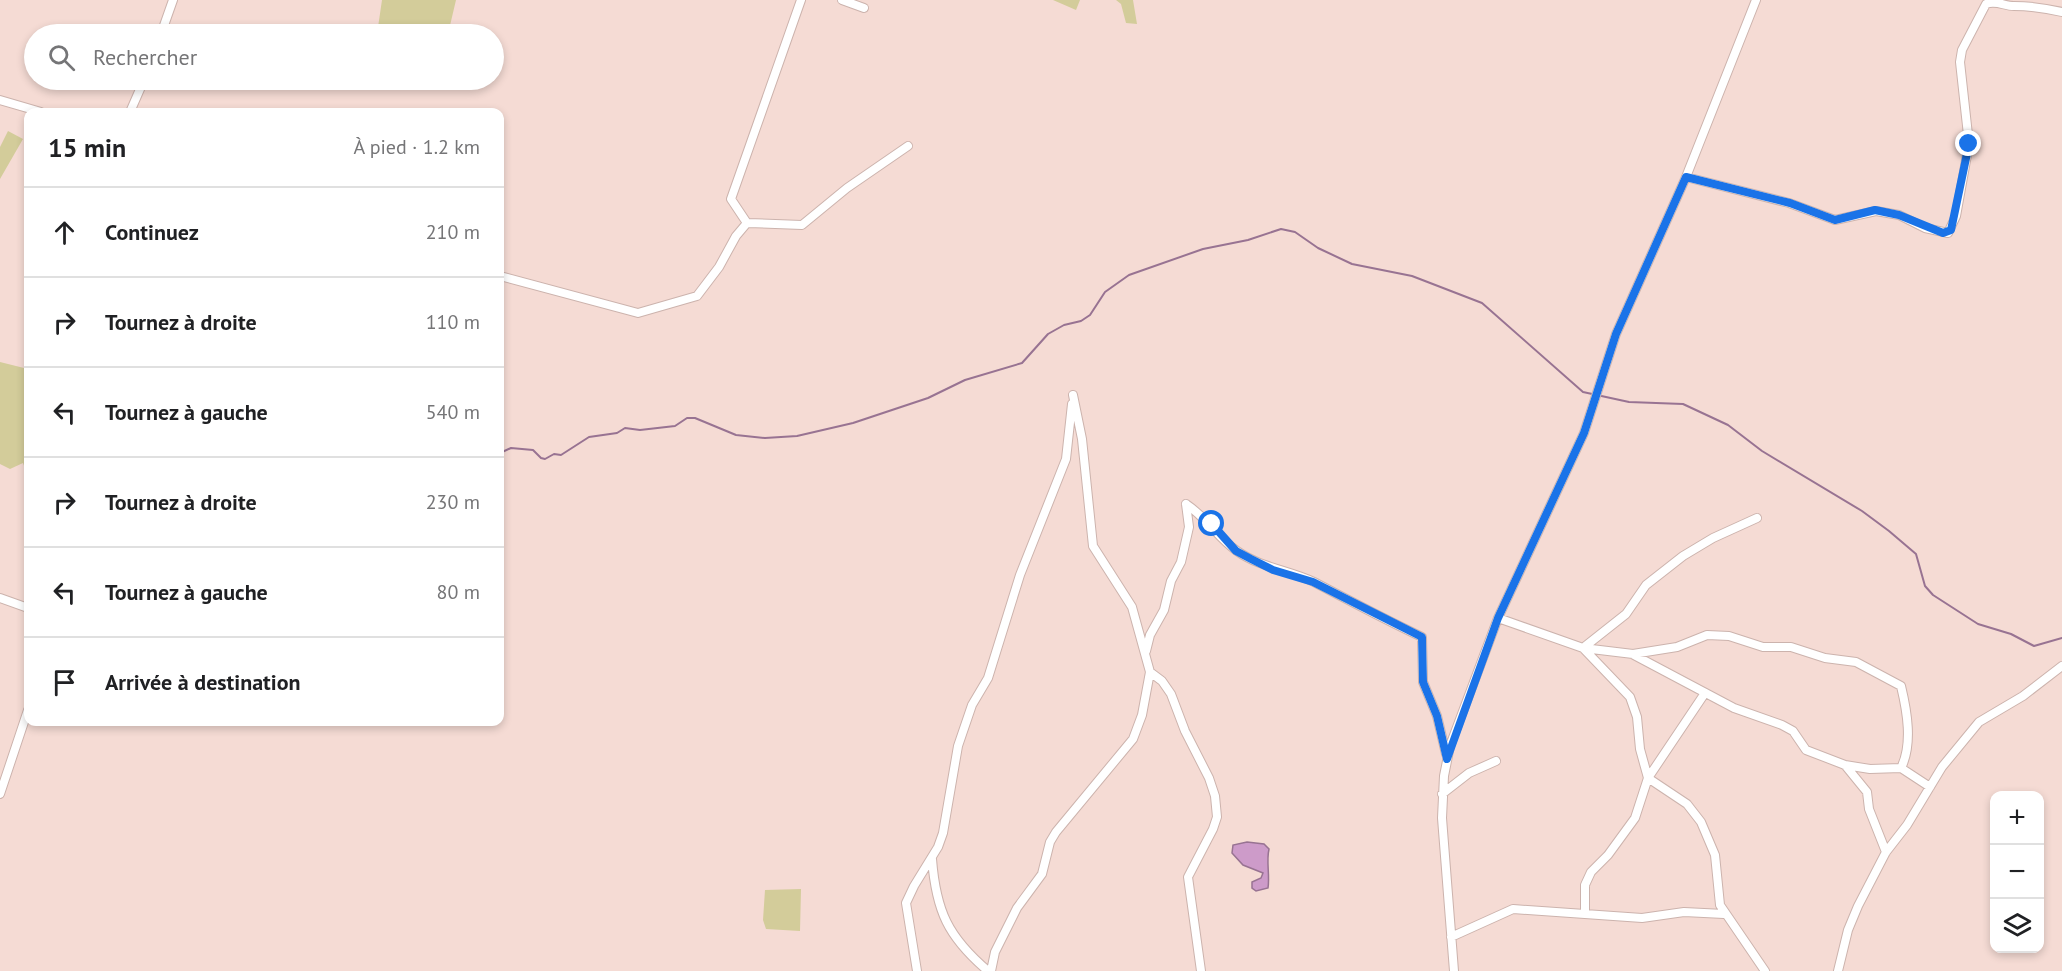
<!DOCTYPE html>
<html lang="fr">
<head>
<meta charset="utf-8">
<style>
	:root { --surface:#fff; --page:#f6f6f6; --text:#202124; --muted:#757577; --line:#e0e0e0 }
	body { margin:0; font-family:"PT Sans",sans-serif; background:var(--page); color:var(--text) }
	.controls { position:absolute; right:18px; bottom:18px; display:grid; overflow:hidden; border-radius:12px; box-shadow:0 3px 9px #0003 }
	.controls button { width:54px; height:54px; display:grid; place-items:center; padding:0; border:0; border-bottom:2px solid var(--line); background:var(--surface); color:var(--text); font:30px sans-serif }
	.stop { position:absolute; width:18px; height:18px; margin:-14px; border:4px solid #1a73e8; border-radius:50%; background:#fff }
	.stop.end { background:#1a73e8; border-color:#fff; box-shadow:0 2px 6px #0008 }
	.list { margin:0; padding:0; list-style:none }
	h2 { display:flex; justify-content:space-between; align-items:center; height:78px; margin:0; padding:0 24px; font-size:26px }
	h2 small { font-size:20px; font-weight:400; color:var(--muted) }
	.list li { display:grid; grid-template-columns:39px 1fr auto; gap:18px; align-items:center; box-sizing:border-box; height:90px; padding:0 24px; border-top:2px solid var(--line) }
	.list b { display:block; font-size:22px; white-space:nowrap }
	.list em { font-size:20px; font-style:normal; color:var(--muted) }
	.icon { flex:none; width:33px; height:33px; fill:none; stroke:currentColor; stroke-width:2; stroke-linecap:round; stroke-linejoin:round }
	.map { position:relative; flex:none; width:2062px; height:971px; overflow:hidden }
	.search { position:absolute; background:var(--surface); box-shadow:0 3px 9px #0003; left:24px; top:24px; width:480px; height:66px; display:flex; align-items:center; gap:15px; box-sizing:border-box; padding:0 21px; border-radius:33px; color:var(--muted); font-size:22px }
	.panel { position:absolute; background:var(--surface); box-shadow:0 3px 9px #0003; left:24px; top:108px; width:480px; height:618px; border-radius:12px }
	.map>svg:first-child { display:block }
</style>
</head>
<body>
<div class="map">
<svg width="2062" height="971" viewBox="0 0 2062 971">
	<rect width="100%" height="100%" fill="#f5dbd4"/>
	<path fill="#d3cc9a" d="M382,0H456L448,34H377Z
		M1053,0H1080L1076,10Z
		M1116,0H1133L1137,24L1126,23L1121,4Z
		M8,131L23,139L0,179V147Z
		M0,362L28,369V477L23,463L10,469L0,464Z
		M801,889L800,931L766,929L763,920L765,890Z"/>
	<path fill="#cd9bc9" stroke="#987392" stroke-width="1.5" d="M1247,842L1264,844L1269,849C1266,862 1270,874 1268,888L1256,891L1252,888V882L1261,878L1263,873L1243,865L1232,853L1233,845Z"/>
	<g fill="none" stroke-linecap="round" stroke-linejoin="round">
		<path stroke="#987392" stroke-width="2" d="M500,453L511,448L533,450L541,458L545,459L554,454L561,455L589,437L617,433L625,428L640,430L675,426L687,418H695L736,435L765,438L797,436L853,423L928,398L965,380L1022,363L1048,334L1064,325L1081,321L1090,315L1105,292L1129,275L1203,249L1248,240L1281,229L1295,232L1318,248L1352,264L1412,276L1482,303L1583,392L1629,402L1683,404L1728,425L1762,451L1862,511L1889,531L1916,554L1925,586L1933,595L1978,624L2011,634L2034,646L2062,638"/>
		<defs>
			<path id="minor" d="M842,0L864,8
				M161,34L173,0
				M0,100L41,112
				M130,112L144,80
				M1686,177L1789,203L1835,220L1876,211L1899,215L1925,228L1948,233L1956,216L1969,144L1960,62L1962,50L1986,4C1996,0 2004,6 2014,6C2031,6 2045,8 2062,12
				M747,223L731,199L801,0
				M500,276L638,313L697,296L719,267L736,236L747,223L802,225L847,188L908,146
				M1186,504C1206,517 1218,538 1237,551C1261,568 1289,570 1314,582C1350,601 1386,620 1422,637L1423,682L1437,716L1446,754
				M1757,518L1713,538L1683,556L1646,585L1626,614L1583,648L1630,697L1637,717L1640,749L1648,778L1687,804L1701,822L1715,855L1720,905L1765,971
				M0,598L28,608
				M1498,618L1583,648L1633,654L1677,647L1707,635L1729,636L1763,647H1791L1825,658L1856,662L1901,686C1907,711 1913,744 1901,768L1930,787
				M1146,651L1150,635L1164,610L1171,581L1181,562L1189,527L1186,504
				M1634,655L1734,708L1782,725L1793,731L1806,750L1845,765L1867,792L1869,809L1886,852
				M1150,672L1162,681L1171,694L1185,731L1209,778L1215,796L1217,817L1213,829L1188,877L1201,971
				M1845,765L1870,769L1901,768
				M0,794L28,710
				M1442,794L1469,773L1496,761
				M932,859C936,911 948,937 988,971
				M1585,912V885L1591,872L1608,855L1635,818L1648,778L1705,693
				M1451,937L1513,909L1642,918L1684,912L1724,914
				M917,971L906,903L914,886L938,847L943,833L958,746L972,705L988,678L1020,575L1066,459L1072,404
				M991,971L995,952L1017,908L1042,874L1050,842L1056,832L1133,739L1142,715L1150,672L1132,607L1093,546L1082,439L1073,395
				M1454,971L1442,818L1444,776L1450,746L1498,618L1584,433L1616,334L1686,177L1756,0
				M1838,971L1848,930L1858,906L1886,852L1907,825L1942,767L1979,722L2023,696L2062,666"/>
		</defs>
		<use href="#minor" stroke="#ccb3ad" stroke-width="10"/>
		<use href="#minor" stroke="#fff" stroke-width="8"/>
	</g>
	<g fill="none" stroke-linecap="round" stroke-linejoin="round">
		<path stroke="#1a73e8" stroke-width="8" d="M1212,524L1236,551L1251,559L1273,570L1313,582L1422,637L1423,682L1437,716L1447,759L1498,618L1584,433L1616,334L1686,177L1790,203L1835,220L1875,210L1899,215L1943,233L1951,230L1969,144"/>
	</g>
</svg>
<div class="controls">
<button>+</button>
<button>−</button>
<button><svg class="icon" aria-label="layers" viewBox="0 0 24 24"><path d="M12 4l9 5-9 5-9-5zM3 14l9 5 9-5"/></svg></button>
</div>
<div class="stop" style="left:1212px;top:524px"></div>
<div class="stop end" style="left:1969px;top:144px"></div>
<div class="search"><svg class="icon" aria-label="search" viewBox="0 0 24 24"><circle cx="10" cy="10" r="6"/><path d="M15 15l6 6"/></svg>Rechercher</div>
<section class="panel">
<h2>15 min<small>À pied · 1.2 km</small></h2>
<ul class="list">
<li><svg class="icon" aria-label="ahead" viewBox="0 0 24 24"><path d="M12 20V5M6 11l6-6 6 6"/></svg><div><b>Continuez</b></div><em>210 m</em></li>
<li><svg class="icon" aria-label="right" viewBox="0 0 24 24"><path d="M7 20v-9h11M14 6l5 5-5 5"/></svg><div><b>Tournez à droite</b></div><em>110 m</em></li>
<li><svg class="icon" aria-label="left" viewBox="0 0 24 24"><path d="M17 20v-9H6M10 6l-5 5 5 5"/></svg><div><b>Tournez à gauche</b></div><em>540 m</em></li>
<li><svg class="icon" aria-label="right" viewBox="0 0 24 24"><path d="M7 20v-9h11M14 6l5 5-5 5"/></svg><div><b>Tournez à droite</b></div><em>230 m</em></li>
<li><svg class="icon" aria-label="left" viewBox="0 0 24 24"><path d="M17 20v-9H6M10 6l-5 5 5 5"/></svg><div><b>Tournez à gauche</b></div><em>80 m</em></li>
<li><svg class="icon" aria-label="arrive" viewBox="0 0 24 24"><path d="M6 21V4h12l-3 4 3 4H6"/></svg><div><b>Arrivée à destination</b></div></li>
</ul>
</section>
</div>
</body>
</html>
